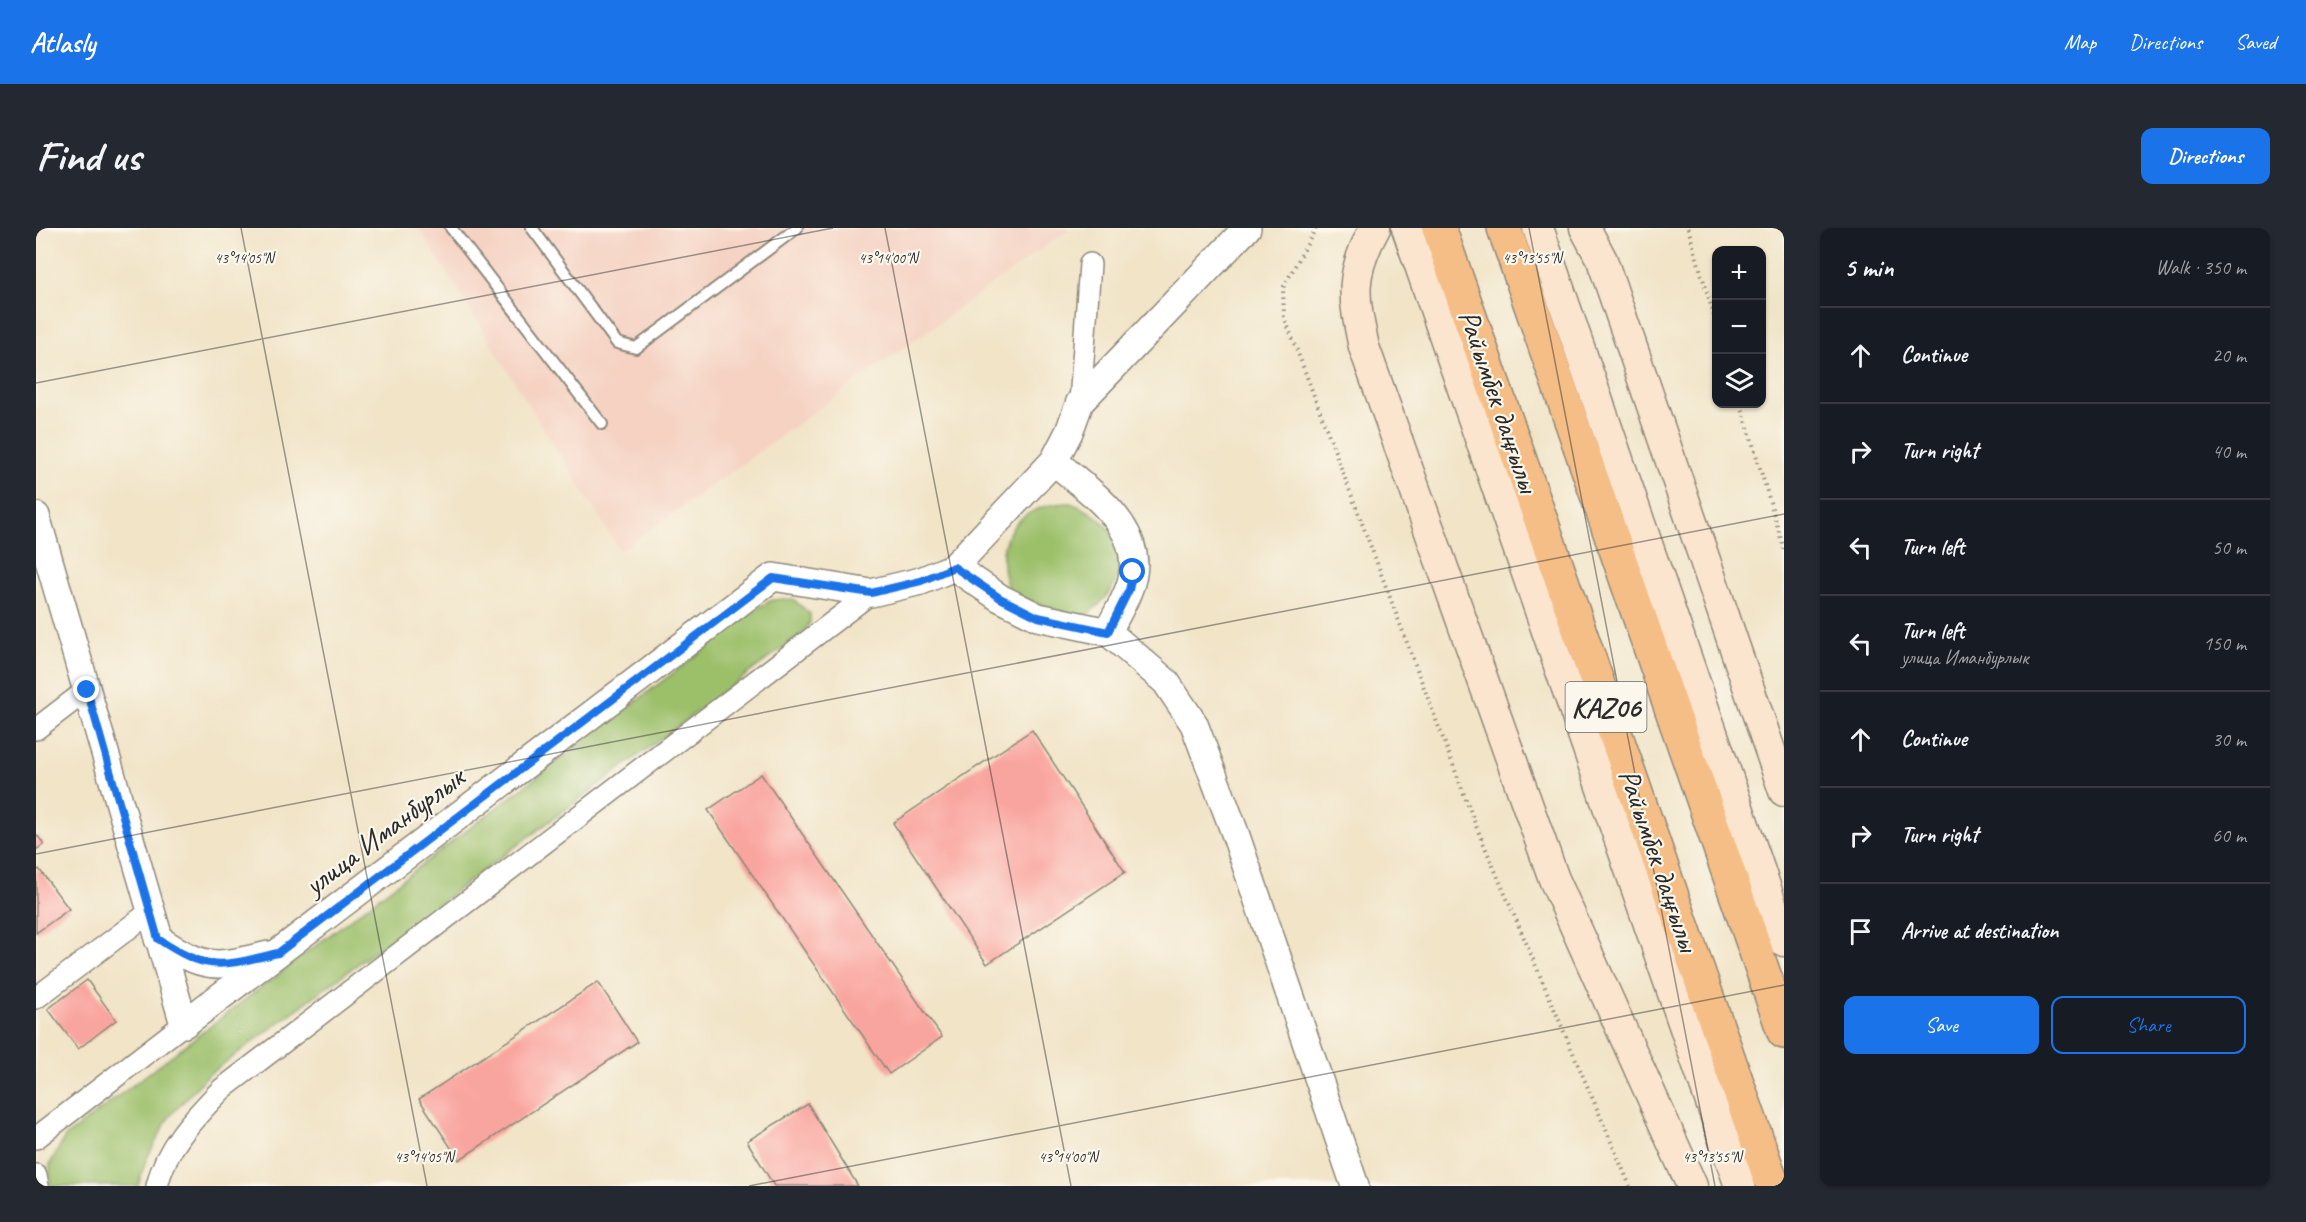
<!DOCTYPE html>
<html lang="en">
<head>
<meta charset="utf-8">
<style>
	:root { --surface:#171b24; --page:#242831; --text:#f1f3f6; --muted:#9ea1a6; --line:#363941; --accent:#1a73e8 }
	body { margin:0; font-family:Caveat,sans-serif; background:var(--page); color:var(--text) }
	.controls { position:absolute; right:18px; top:18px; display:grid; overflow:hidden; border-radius:12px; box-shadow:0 2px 4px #0004 }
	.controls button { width:54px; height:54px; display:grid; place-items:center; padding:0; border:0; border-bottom:2px solid var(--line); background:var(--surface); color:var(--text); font:30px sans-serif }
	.stop { position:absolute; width:18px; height:18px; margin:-14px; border:4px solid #1a73e8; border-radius:50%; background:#fff }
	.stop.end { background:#1a73e8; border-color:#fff; box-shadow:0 2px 6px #0008 }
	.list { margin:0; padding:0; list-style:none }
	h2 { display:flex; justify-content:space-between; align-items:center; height:78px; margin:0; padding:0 24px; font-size:26px }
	h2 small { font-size:20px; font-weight:400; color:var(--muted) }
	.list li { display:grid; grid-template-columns:39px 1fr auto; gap:18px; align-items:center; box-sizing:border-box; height:96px; padding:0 24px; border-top:2px solid var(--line) }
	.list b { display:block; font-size:22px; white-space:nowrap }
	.list p { margin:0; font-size:20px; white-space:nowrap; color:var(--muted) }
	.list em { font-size:20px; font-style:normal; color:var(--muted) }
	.actions { display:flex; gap:12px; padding:18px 24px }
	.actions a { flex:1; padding:14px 0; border:2px solid var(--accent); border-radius:12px; text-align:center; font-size:21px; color:var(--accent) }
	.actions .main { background:var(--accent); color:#fff }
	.icon { flex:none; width:33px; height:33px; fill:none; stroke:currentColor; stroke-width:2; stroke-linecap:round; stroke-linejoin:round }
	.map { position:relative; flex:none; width:1748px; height:958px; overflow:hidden; border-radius:12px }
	header { display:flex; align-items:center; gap:36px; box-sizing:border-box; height:84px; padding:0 30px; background:var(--accent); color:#fff }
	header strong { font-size:28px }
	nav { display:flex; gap:33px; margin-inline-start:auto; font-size:21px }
	.intro { display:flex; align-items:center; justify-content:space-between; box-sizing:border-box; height:144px; padding:0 36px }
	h1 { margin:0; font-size:42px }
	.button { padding:15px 27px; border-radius:12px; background:var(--accent); color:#fff; font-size:21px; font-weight:700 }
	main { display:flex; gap:36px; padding:0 36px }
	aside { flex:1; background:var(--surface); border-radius:12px; box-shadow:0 2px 4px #0004 }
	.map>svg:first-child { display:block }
</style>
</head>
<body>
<header>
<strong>Atlasly</strong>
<nav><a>Map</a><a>Directions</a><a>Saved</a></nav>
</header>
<div class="intro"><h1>Find us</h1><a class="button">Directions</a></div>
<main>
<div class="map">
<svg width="1748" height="958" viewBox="0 0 1748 958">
	<rect width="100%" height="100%" fill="#fbf7ec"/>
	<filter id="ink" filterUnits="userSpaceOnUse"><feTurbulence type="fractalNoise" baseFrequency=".0167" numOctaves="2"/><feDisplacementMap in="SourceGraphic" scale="12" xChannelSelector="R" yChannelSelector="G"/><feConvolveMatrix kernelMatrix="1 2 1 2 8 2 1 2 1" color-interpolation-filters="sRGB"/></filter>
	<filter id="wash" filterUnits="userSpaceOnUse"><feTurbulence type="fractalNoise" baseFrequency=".008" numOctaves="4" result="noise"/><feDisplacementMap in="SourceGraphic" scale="24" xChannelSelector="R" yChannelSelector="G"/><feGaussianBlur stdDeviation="1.35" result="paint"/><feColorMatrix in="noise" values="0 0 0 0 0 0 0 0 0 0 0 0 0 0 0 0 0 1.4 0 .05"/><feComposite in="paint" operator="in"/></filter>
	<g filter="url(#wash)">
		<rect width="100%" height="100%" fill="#f1e4c7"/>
		<path fill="#f5d2c2" d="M383,0H1035L584,323Z"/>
		<path fill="#9cc06a" stroke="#64764a" stroke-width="1.5" d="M1034,275C1095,295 1101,359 1044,390L975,367C952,316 978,276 1034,275Z
			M748,371L758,372L774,386V394L768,404L171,848L133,889L110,932L102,958H14V936L29,909L725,378L736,372Z"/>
		<g id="blocks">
			<path fill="#f9a59f" d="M996,502L1089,644L951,736L857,595Z
				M725,546L906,809L853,846L672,582Z
				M0,606L8,616L0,622Z
				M3,641L33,681L0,705V643Z
				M51,752L80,792L42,821L12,781Z
				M562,754L601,814L423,932L383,871Z
				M772,876L822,958H738L711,913Z"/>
		</g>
	</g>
	<g filter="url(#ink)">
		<use href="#blocks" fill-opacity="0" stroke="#8e8879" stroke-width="1.5"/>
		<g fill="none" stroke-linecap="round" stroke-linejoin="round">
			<defs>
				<path id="service" d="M415,0L566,196
					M496,0L581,115L600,120L761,0"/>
				<path id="minor" d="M1044,174L1054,36
					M0,501L51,462
					M0,770L114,684
					M0,910L148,796
					M0,947L2,958
					M121,958C130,918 158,890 186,861L835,365"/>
				<path id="tertiary" d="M1018,233C1056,266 1117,304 1092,363C1087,377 1078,390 1072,404
					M0,288L148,796L737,349L835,365L885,353L918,339L1018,233L1033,204L1044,174L1211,0
					M918,339L964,370L1002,389L1072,404L1130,454L1158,496L1199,605L1319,958
					M122,711C169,742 179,740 232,727"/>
				<path id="secondary" d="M1339,0C1313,47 1317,68 1328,119L1518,651L1656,958
					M1371,0L1704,958
					M1502,0L1748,713
					M1549,0L1566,32L1748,563"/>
				<path id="trunk" d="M1403,0L1737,958
					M1468,0L1748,804"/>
			</defs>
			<use href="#service" stroke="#8e8879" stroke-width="14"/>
			<use href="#minor" stroke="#8e8879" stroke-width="24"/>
			<use href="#tertiary" stroke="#8e8879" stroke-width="30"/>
			<use href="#secondary" stroke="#8e8879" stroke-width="33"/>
			<use href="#trunk" stroke="#8e8879" stroke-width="36"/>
			<path stroke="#8e8879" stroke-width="4" stroke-dasharray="1.5 4.5" stroke-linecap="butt" d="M1280,0L1247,60L1248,88L1440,598L1594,958
				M1652,0L1680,95
				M1705,176L1748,321"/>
			<use href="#service" stroke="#fff" stroke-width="10"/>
			<use href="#minor" stroke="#fff" stroke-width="21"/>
			<use href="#tertiary" stroke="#fff" stroke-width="27"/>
			<use href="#secondary" stroke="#fbe5cf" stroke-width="30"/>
			<use href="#trunk" stroke="#f6be87" stroke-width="33"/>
		</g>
	</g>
	<g fill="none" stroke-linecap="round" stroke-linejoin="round" filter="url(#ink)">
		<path stroke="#1a73e8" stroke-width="8" d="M51,462L122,711C173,745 185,738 242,725L737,350L835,365L885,353L918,339L964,370L1002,389L1072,404L1093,362L1097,344"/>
	</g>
	<path fill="none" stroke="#2b2b2b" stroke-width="1.5" stroke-opacity="0.45" d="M205,0L391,958M849,0L1035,958M1493,0L1679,958M0,155L797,0M0,626L1748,286M713,958L1748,757"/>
	<g text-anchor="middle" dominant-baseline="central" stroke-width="4.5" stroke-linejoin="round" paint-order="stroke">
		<rect fill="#fbf7ec" stroke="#696865" stroke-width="1.5" x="1529.5" y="454" width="81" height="50" rx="4.5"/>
		<g font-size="28" font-weight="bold" fill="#2b2b2b">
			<text x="1570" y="479">KАZ06</text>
		</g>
		<g font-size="30" fill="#2b2b2b" stroke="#fbf7ec">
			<text transform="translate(1463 173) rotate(71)">Райымбек даңғылы</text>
			<text transform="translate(348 603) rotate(-37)">улица Иманбурлык</text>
			<text transform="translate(1623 632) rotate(71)">Райымбек даңғылы</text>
		</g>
	</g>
	<g font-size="15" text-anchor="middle" fill="#2b2b2b" stroke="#fbf7ec" stroke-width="4.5" stroke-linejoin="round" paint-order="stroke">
		<text x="208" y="35">43°14'05"N</text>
		<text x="852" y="35">43°14'00"N</text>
		<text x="1496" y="35">43°13'55"N</text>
		<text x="388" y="934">43°14'05"N</text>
		<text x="1032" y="934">43°14'00"N</text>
		<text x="1676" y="934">43°13'55"N</text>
	</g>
</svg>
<div class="controls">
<button>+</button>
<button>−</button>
<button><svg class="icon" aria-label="layers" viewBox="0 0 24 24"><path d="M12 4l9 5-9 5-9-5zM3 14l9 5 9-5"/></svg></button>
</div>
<div class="stop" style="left:1097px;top:344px"></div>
<div class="stop end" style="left:51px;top:462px"></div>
</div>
<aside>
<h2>5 min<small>Walk · 350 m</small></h2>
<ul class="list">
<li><svg class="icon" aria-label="ahead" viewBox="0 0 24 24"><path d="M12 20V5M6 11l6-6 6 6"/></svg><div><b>Continue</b></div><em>20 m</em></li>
<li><svg class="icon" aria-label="right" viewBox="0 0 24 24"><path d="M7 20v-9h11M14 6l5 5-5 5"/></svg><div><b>Turn right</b></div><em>40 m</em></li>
<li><svg class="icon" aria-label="left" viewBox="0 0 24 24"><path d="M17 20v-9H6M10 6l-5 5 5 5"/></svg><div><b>Turn left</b></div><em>50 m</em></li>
<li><svg class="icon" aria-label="left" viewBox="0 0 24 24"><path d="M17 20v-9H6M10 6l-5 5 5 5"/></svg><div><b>Turn left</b><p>улица Иманбурлык</p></div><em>150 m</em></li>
<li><svg class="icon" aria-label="ahead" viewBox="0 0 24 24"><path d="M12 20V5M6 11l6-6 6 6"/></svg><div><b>Continue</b></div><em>30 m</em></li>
<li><svg class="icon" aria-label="right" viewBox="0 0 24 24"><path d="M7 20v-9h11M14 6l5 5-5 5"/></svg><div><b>Turn right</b></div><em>60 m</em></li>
<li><svg class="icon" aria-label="arrive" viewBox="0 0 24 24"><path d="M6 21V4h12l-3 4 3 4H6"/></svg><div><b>Arrive at destination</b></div></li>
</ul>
<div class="actions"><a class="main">Save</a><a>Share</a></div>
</aside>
</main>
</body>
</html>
